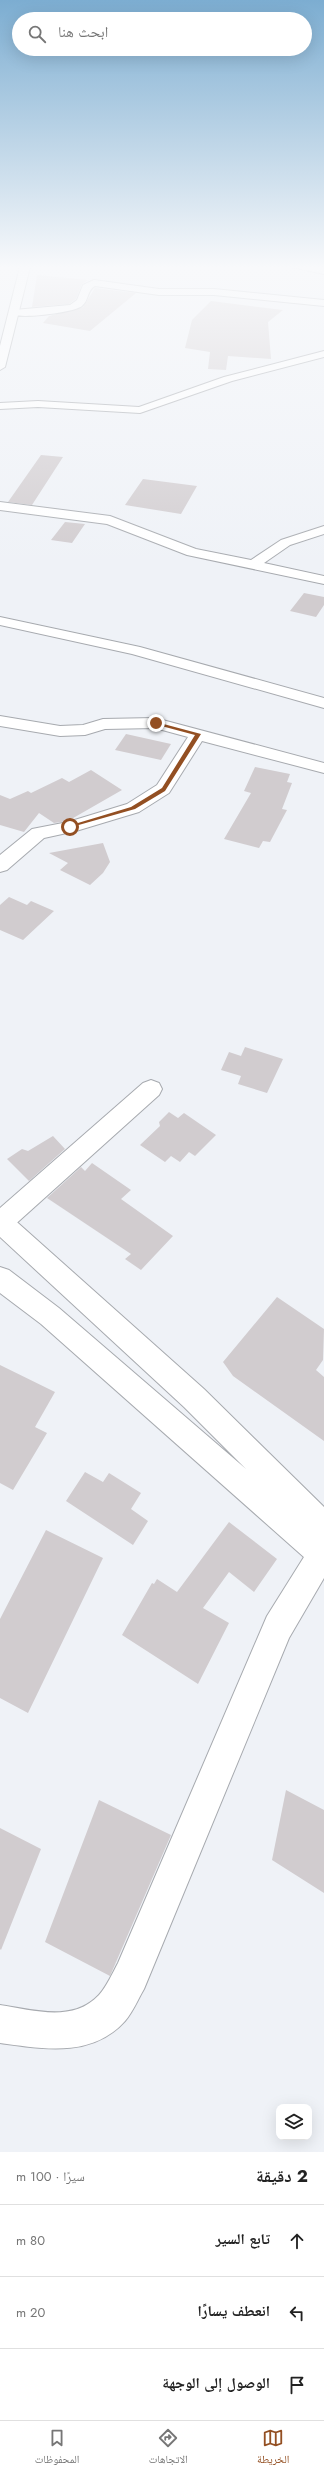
<!DOCTYPE html>
<html lang="ar">
<head>
<meta charset="utf-8">
<style>
	:root { --surface:#fff; --page:#f2f2f2; --text:#222; --muted:#767676; --line:#e0e0e0; --accent:#934f22 }
	body { margin:0; font-family:Jost,"Noto Naskh Arabic",sans-serif; background:var(--page); color:var(--text); direction:rtl }
	.controls { position:absolute; right:12px; bottom:12px; display:grid; overflow:hidden; border-radius:8px; box-shadow:0 4px 16px #0002 }
	.controls button { width:36px; height:36px; display:grid; place-items:center; padding:0; border:0; border-bottom:1px solid var(--line); background:var(--surface); color:var(--text); font:20px sans-serif }
	.stop { position:absolute; width:12px; height:12px; margin:-9px; border:3px solid #934f22; border-radius:50%; background:#fff }
	.stop.end { background:#934f22; border-color:#fff; box-shadow:0 1px 4px #0008 }
	.list { margin:0; padding:0; list-style:none }
	h2 { display:flex; justify-content:space-between; align-items:center; height:52px; margin:0; padding:0 16px; font-size:17px }
	h2 small { font-size:13px; font-weight:400; color:var(--muted) }
	.list li { display:grid; grid-template-columns:26px 1fr auto; gap:12px; align-items:center; box-sizing:border-box; height:72px; padding:0 16px; border-top:1px solid var(--line) }
	.list b { display:block; font-size:15px; white-space:nowrap }
	.list em { font-size:13px; font-style:normal; color:var(--muted) }
	.icon { flex:none; width:22px; height:22px; fill:none; stroke:currentColor; stroke-width:2; stroke-linecap:round; stroke-linejoin:round }
	.map { position:relative; flex:none; width:324px; height:2152px; overflow:hidden; direction:ltr }
	.search { position:absolute; background:var(--surface); box-shadow:0 4px 16px #0002; left:12px; right:12px; top:12px; height:44px; display:flex; align-items:center; gap:10px; box-sizing:border-box; padding:0 14px; border-radius:22px; color:var(--muted); font-size:15px }
	.sheet { height:268px; background:var(--surface) }
	nav { display:flex; justify-content:space-around; align-items:center; box-sizing:border-box; height:56px; border-top:1px solid var(--line); background:var(--surface); font-size:11px; color:var(--muted) }
	nav a { display:grid; justify-items:center; gap:2px }
	nav .on { color:var(--accent) }
	.map>svg:first-child { display:block }
</style>
</head>
<body>
<div class="map">
<svg width="324" height="2152" viewBox="0 0 324 2152">
	<rect width="100%" height="100%" fill="#eff2f7"/>
	<path fill="#d1cccf" d="M37,275L88,280L82,284L76,299L69,304L32,307Z
		M95,288L136,293L90,331L43,323L49,316L83,307Z
		M211,301L283,310L268,322L271,359L228,356L226,370L208,369L210,352L185,348L192,320Z
		M41,455L63,457L32,505L8,502Z
		M143,479L197,486L181,514L125,505Z
		M65,522L85,524L72,543L51,540Z
		M304,593L324,597V605L316,617L290,611Z
		M126,734L171,744L161,760L115,750Z
		M255,767L290,774L287,782L292,783L282,809L287,810L270,842L263,841L259,848L224,839L251,793L244,791Z
		M91,770L122,790L68,821L54,823L39,813L24,832L0,825V795L10,799L28,791L31,793L62,778L69,782Z
		M103,843L110,862L103,873L90,885L60,870L68,863L49,853Z
		M9,897L27,905L31,901L54,911L23,940L0,930V905Z
		M245,1047L283,1059L267,1093L238,1084L241,1076L221,1070L229,1052L241,1056Z
		M169,1112L178,1118L184,1113L216,1135L195,1156L189,1152L180,1162L171,1156L165,1162L140,1145L160,1126L159,1122Z
		M53,1136L65,1149L29,1181L7,1159L22,1149L28,1151Z
		M92,1163L131,1190L121,1199L173,1236L141,1270L125,1259L131,1254L47,1198L81,1167L85,1171Z
		M277,1297L324,1329L323,1360L316,1370L324,1377V1441L233,1376L223,1362Z
		M0,1365L55,1392L35,1427L47,1433L13,1490L0,1483Z
		M85,1472L103,1482L109,1473L141,1493L131,1509L148,1521L133,1545L66,1501Z
		M229,1522L277,1559L254,1592L229,1572L203,1608L229,1623L198,1684L122,1635L152,1583L154,1584L157,1579L177,1592Z
		M46,1530L103,1558L28,1713L0,1698V1619Z
		M286,1790L324,1810V1893L272,1860Z
		M99,1800L171,1835L110,1976L45,1942Z
		M0,1828L41,1849L1,1950L0,1949Z"/>
	<g fill="none" stroke-linecap="round" stroke-linejoin="round">
		<defs>
			<path id="minor" d="M292,267L324,268V274Z
				M94,280L159,289H214L324,300V306L214,295H159L95,286C87,290 89,300 82,306C73,313 15,320 9,313L14,310L70,305L77,300L83,285Z
				M324,351V357L232,381L140,413L38,407L0,409V403L38,401L139,407L224,377Z
				M0,502L110,516L196,549L251,560L281,540L324,526V534L290,545L264,563L324,576V584L187,555L107,524L0,510Z
				M0,617L140,647L324,698V708L132,654L0,625Z
				M0,716L60,726L83,725L103,719L155,718L324,763V773L202,741L169,793L139,812L76,831L44,838L7,870L0,872V855L32,829L68,822L127,804L157,785L188,737L155,728L105,729L85,735L60,736L0,726Z
				M151,1080L159,1083L162,1089L159,1095L10,1229L0,1232V1208L143,1083Z
				M324,1536V1578L289,1638L144,1989C138,1999 133,2012 125,2021C92,2058 44,2049 0,2043V2005C33,2010 73,2023 99,1995C107,1986 112,1974 118,1963L267,1616L314,1541Z"/>
			<path id="primary" d="M20,267H30L5,367L0,370V346Z
				M0,1212L9,1215L204,1389L324,1507V1571L314,1566L41,1324L0,1293V1267L9,1270L59,1308L246,1469L184,1407L0,1237Z"/>
		</defs>
		<use href="#minor" stroke="#a7aaaf" stroke-width="2"/>
		<use href="#primary" stroke="#a7aaaf" stroke-width="2"/>
		<use href="#minor" fill="#fff" fill-rule="evenodd"/>
		<use href="#primary" fill="#fff" fill-rule="evenodd"/>
	</g>
	<linearGradient id="sky" x2="0" y2="1"><stop stop-color="#7cadd1"/><stop offset="0.47" stop-color="#f8f9fb"/><stop offset="1" stop-color="#f8f9fb" stop-opacity="0"/></linearGradient>
	<rect width="324" height="568" fill="url(#sky)"/>
	<path fill="#934f22" d="M156,722L201,734L165,791L135,809L68,828V826L131,807L162,788L195,735L154,724Z"/>
</svg>
<div class="controls">
<button><svg class="icon" aria-label="layers" viewBox="0 0 24 24"><path d="M12 4l9 5-9 5-9-5zM3 14l9 5 9-5"/></svg></button>
</div>
<div class="stop" style="left:70px;top:827px"></div>
<div class="stop end" style="left:156px;top:723px"></div>
<div class="search"><svg class="icon" aria-label="search" viewBox="0 0 24 24"><circle cx="10" cy="10" r="6"/><path d="M15 15l6 6"/></svg>ابحث هنا</div>
</div>
<section class="sheet">
<h2>2 دقيقة<small>سيرًا · 100 m</small></h2>
<ul class="list">
<li><svg class="icon" aria-label="ahead" viewBox="0 0 24 24"><path d="M12 20V5M6 11l6-6 6 6"/></svg><div><b>تابع السير</b></div><em>80 m</em></li>
<li><svg class="icon" aria-label="left" viewBox="0 0 24 24"><path d="M17 20v-9H6M10 6l-5 5 5 5"/></svg><div><b>انعطف يسارًا</b></div><em>20 m</em></li>
<li><svg class="icon" aria-label="arrive" viewBox="0 0 24 24"><path d="M6 21V4h12l-3 4 3 4H6"/></svg><div><b>الوصول إلى الوجهة</b></div></li>
</ul>
</section>
<nav>
<a class="on"><svg class="icon" aria-label="map" viewBox="0 0 24 24"><path d="M3 6l6-2 6 2 6-2v14l-6 2-6-2-6 2zM9 4v14M15 6v14"/></svg>الخريطة</a>
<a><svg class="icon" aria-label="directions" viewBox="0 0 24 24"><path d="M12 3l9 9-9 9-9-9zM9 14v-3h6M13 9l2 2-2 2"/></svg>الاتجاهات</a>
<a><svg class="icon" aria-label="saved" viewBox="0 0 24 24"><path d="M7 4h10v16l-5-4-5 4z"/></svg>المحفوظات</a>
</nav>
</body>
</html>
